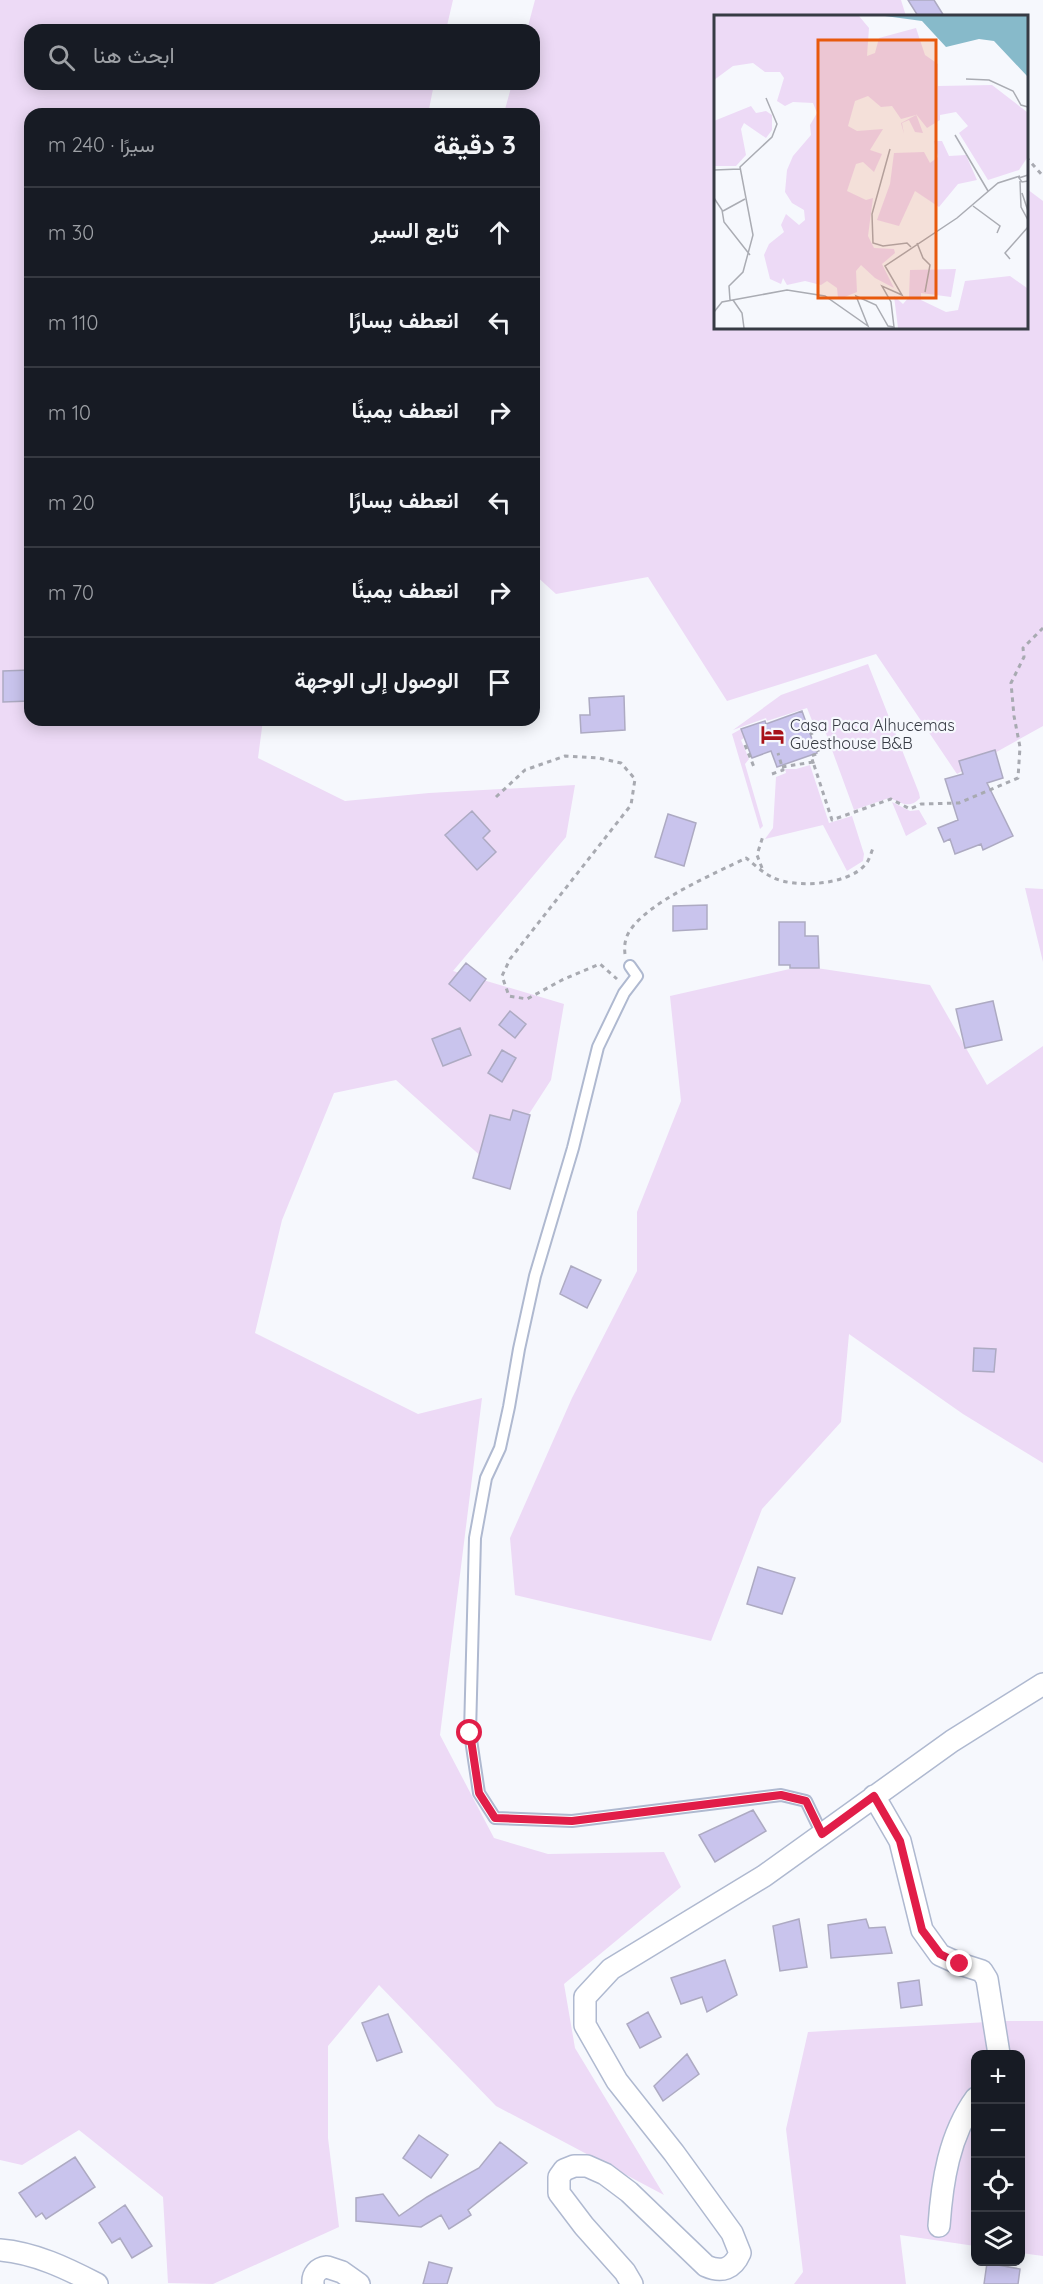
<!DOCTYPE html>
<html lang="ar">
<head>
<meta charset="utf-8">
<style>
	:root { --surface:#171b24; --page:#242831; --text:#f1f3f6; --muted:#9ea1a6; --line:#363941 }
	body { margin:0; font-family:Quicksand,Vazirmatn,sans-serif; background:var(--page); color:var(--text); direction:rtl }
	.controls { position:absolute; right:18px; bottom:18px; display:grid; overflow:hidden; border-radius:12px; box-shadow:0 3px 15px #0003 }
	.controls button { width:54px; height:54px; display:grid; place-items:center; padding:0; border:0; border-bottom:2px solid var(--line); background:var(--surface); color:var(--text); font:30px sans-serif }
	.stop { position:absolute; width:18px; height:18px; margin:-14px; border:4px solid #e11d48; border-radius:50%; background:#fff }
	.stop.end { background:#e11d48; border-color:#fff; box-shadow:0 2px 6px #0008 }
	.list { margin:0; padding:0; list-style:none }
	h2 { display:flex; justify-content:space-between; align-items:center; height:78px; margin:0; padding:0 24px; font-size:26px }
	h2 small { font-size:20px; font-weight:400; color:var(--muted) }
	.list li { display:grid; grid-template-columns:39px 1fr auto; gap:18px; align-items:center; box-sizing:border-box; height:90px; padding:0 24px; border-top:2px solid var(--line) }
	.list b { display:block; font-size:22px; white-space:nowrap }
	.list em { font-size:20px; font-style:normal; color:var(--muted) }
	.icon { flex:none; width:33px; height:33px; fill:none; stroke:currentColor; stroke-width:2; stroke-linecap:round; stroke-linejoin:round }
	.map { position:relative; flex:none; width:1043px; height:2284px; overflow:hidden; direction:ltr }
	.search { position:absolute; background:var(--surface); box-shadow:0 3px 15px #0003; left:24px; top:24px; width:516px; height:66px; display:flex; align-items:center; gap:15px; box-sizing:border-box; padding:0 21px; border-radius:18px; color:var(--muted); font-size:22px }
	.panel { position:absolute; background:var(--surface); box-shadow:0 3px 15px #0003; left:24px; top:108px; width:516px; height:618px; border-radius:18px; direction:rtl }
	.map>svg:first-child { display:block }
</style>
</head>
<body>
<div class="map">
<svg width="1043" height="2284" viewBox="0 0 1043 2284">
	<rect width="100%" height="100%" fill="#f6f8fd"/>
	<path fill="#eddaf6" d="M0,0H453L446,30H30V84H434L428,114H30V720H263L258,758L345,801L429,793L575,785L566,837L453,971L564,1004L551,1080L494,1168L396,1080L334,1093L282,1220L255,1333L418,1414L482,1398L440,1735L494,1838L548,1854L664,1852L681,1887L564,1984L575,2048L664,2195L496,2106L379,1985L328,2046V2138L339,2227L213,2284L168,2283L163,2197L79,2130L22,2165L0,2160Z
		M535,0H901L906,16H716V327H1026L1027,189L1043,201V726L957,774L876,654L727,701L648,577L556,594L534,574V114H502L504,113L512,84H534V30H527Z
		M868,664L919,793L920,798C909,810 901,802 889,798L854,810L824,728H815L807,708L767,721L766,718L733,730L781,695Z
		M741,729L744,738L741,740L749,759L745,764L763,826L760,829L732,734Z
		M810,765L829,823L852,816L864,854L863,861L847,871L823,825L765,839L773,828L776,777L786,773L785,769H796Z
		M892,802L910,811L919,810L927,824L906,836Z
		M1025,888L1043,889V962Z
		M803,966L930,985L987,1085L1043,1046V1463L963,1414L849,1334L841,1422L762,1509L711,1641L515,1595L510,1538L572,1398L637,1271V1212L681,1101L670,996Z
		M1006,2021H1043V2256L1021,2253L1020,2054H976L975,2246L900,2235L906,2284H794L803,2272L786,2129L808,2032Z"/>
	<path fill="#c9c4ed" stroke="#adaac2" stroke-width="1.5" d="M908,0H934L944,16H918Z
		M30,670V701L3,702V671Z
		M624,696L625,730L581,733L580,715H590L589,698Z
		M802,711L817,753L777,767L771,751L752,758L741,729L765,721L766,724Z
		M995,750L1003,778L987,783L1013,836L983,850L981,844L955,854L950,839L944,842L938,828L958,820L945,779L963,774L959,761Z
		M472,811L490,831L483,838L496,852L477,870L445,835Z
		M668,814L696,823L684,866L655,857Z
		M707,905V929L673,931V906Z
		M779,922H805V936H818L819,968H790V965H779Z
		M466,963L486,979L470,1001L449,984Z
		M993,1001L1002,1040L965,1048L956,1009Z
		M510,1011L526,1024L515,1038L499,1025Z
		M460,1028L471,1055L443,1066L432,1039Z
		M502,1050L516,1058L502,1082L488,1073Z
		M513,1110L530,1115L510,1189L473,1178L490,1115L510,1120Z
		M571,1266L601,1280L587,1308L560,1294Z
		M974,1348L996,1349L994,1372L973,1371Z
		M758,1567L795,1578L782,1614L747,1604Z
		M753,1810L766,1831L715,1862L699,1835Z
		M799,1919L807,1967L780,1971L773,1926Z
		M866,1919L869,1928L885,1927L892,1953L831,1958L828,1925Z
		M725,1960L737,1995L707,2012L702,1997L681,2004L671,1978Z
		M919,1980L922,2005L901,2008L898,1983Z
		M648,2012L661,2037L640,2048L627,2024Z
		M388,2014L402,2052L377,2061L362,2023Z
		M687,2054L699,2074L663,2101L654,2086Z
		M419,2135L448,2155L431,2178L403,2158Z
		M500,2142L527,2163L468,2210L471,2215L449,2229L441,2215L421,2227L356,2221V2198L383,2194L399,2216L427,2197L479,2168Z
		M75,2157L95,2187L46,2219L42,2213L36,2217L19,2193Z
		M125,2205L152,2246L132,2258L120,2238L112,2243L99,2223Z
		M429,2262L452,2268L447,2284H423Z
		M987,2263L1020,2269L1018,2284H984Z"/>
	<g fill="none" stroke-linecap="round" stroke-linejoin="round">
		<defs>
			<path id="service" d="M630,966L637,976L624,993L598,1047L573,1148L535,1276L519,1349L509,1407L500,1448L486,1478L475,1538L470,1733L479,1793L495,1818L572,1821L781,1795L806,1801L822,1834"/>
			<path id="minor" d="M874,1796L900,1841L922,1930L940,1955L960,1964L982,1971L987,1979L999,2054
				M939,2226C942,2182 949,2135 976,2098
				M0,2250C35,2253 66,2268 97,2284
				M313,2284C312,2274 318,2268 327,2267L342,2272L359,2284
				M632,2284L625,2272L584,2226L559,2193V2177L564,2170L574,2166H587L605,2174L629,2192L706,2266C722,2273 733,2269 740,2253L732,2233L674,2153L617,2081L585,2025V1997L611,1969L764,1876L952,1741L1043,1684"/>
		</defs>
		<use href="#service" stroke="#afb9d0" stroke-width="14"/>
		<use href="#minor" stroke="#afb9d0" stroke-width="24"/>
		<path stroke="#a8aab1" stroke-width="3" stroke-dasharray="4.5 4.5" stroke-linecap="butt" d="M1026,157L1043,176
			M745,745L754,767
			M814,765L832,820L891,799L910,809L921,804L959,803L1018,778L1020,747L1014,716L1011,683L1024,657L1023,648L1043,628
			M782,767L813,762L814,765L811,756L819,753L808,724
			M772,774L783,770L778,753
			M496,797L525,770L565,756L599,758L621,763L635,779L631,805L510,959L502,976L509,996L527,999L562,980L600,964L617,979
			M762,868L757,855L763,836
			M625,954C624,946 625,939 629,932C647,902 714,874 746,858C754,864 763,873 772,877C794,889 848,885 865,865C869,861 871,853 873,848"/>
		<use href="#service" stroke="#fff" stroke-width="10"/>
		<use href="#minor" stroke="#fff" stroke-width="21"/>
	</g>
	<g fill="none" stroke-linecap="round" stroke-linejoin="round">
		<path stroke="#e11d48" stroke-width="8" d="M470,1733L479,1793L495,1818L572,1821L781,1795L806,1801L822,1834L874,1796L900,1841L922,1930L940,1954L960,1964"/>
	</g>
	<defs>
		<symbol id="hotel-bare" viewBox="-9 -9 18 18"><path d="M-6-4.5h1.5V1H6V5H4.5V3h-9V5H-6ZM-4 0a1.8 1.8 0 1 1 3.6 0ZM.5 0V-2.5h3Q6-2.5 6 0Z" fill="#a71218" stroke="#f6f8fd" stroke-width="2.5" paint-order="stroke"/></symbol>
	</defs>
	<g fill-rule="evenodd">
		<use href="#hotel-bare" x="756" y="718" width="33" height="33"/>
	</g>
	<g text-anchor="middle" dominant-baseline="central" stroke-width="4.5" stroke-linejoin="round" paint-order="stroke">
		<g font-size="16" fill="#373b44" stroke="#f6f8fd" text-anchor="start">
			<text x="790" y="725">Casa Paca Alhucemas<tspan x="790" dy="18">Guesthouse B&amp;B</tspan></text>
		</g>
	</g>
	<g transform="translate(714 15)">
		<rect width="314" height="314" fill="#f6f8fd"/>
		<path d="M0,1H145L155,13L153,41L161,38L165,23L202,13L211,40L224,49V71L278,70L313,97V143L305,155L274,165L245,118L254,111L242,97L226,100V105L213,113L202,99L209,118L201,117L195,105L188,108L190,119L187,108L202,100L187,104L178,91L167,92L154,81L141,86L134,111L143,116L169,114L156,135L168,139L160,157L149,147L142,149L133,176L152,185L159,183L154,221L160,233L180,234L181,238L168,249L180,273L161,263L147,250L142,256L143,277L128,283H124L123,273L113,266L107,270L91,266L73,270L69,263L67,269L56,264L50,240L55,229L70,217L67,210L72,199L85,210L91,205L90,195L78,188L71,177L73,155L79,141L97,120L96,110L103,98L99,88L79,87L71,91L63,86L70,63L66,57H51L39,48L19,51L0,65ZM37,91L42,98L52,96L58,100V115L52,123L30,108L27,114L32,140L22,151H0V106ZM220,126H228L235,141L252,140L263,165L244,169L225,192L201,176L185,211L163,205L176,169L180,138L210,137L216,148L224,142ZM242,254L237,282L207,278V285L232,297L244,295L251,266L296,261L313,273V313H184L180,281L189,289L195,282L196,255Z" fill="#eddaf6"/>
		<path d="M171,1H313V61L280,26L265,24L232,32L208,6Z" fill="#87baca"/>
		<path fill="none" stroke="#aaacb3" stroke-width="1.5" d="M252,64L275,65L299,76L307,90L314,92M241,120L274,176M176,134L158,199L159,228L169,231L193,228L197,232M0,155L26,154M314,160L305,163L308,167L314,166M306,166L307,192L314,205M308,178L314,196M0,183L8,195L10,207L36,240M259,191L286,211L283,218M9,196L31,184M203,228L209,243L216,250L211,277M296,244L291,238L314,212M16,285L15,271L29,257L39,220L26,152L58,122L63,109L52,83M19,285L28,298L30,313M0,297L8,287L73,275L111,281L154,311L142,281L162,290L174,311L180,312L177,287L168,271L188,280L171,251L243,203L284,168L306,161"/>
		<path fill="#e8590c" fill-opacity="0.15" stroke="#e8590c" stroke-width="3" d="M104,25H222V283H104Z"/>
		<rect width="314" height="314" fill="none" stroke="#373b44" stroke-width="3"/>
	</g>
</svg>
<div class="controls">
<button>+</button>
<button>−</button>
<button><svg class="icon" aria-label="locate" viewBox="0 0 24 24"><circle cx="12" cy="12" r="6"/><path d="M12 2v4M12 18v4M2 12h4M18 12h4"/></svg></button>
<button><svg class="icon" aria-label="layers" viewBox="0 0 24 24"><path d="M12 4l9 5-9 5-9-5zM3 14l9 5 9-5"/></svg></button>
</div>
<div class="stop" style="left:470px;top:1733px"></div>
<div class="stop end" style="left:960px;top:1964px"></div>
<div class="search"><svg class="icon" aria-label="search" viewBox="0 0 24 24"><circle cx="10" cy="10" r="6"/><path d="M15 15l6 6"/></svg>ابحث هنا</div>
<section class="panel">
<h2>3 دقيقة<small>سيرًا · 240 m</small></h2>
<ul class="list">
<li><svg class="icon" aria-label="ahead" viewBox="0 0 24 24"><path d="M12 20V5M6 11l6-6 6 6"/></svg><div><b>تابع السير</b></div><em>30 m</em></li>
<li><svg class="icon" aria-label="left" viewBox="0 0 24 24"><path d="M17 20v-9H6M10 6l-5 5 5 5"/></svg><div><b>انعطف يسارًا</b></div><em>110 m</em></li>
<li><svg class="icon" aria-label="right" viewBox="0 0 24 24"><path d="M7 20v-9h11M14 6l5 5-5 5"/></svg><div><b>انعطف يمينًا</b></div><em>10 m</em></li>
<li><svg class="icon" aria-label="left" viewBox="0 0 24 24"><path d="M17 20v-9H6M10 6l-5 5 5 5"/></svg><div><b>انعطف يسارًا</b></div><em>20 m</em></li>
<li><svg class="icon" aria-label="right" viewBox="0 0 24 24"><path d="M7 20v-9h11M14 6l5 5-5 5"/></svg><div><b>انعطف يمينًا</b></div><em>70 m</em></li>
<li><svg class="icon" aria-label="arrive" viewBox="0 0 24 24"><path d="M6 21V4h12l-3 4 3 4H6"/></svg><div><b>الوصول إلى الوجهة</b></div></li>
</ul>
</section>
</div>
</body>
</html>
